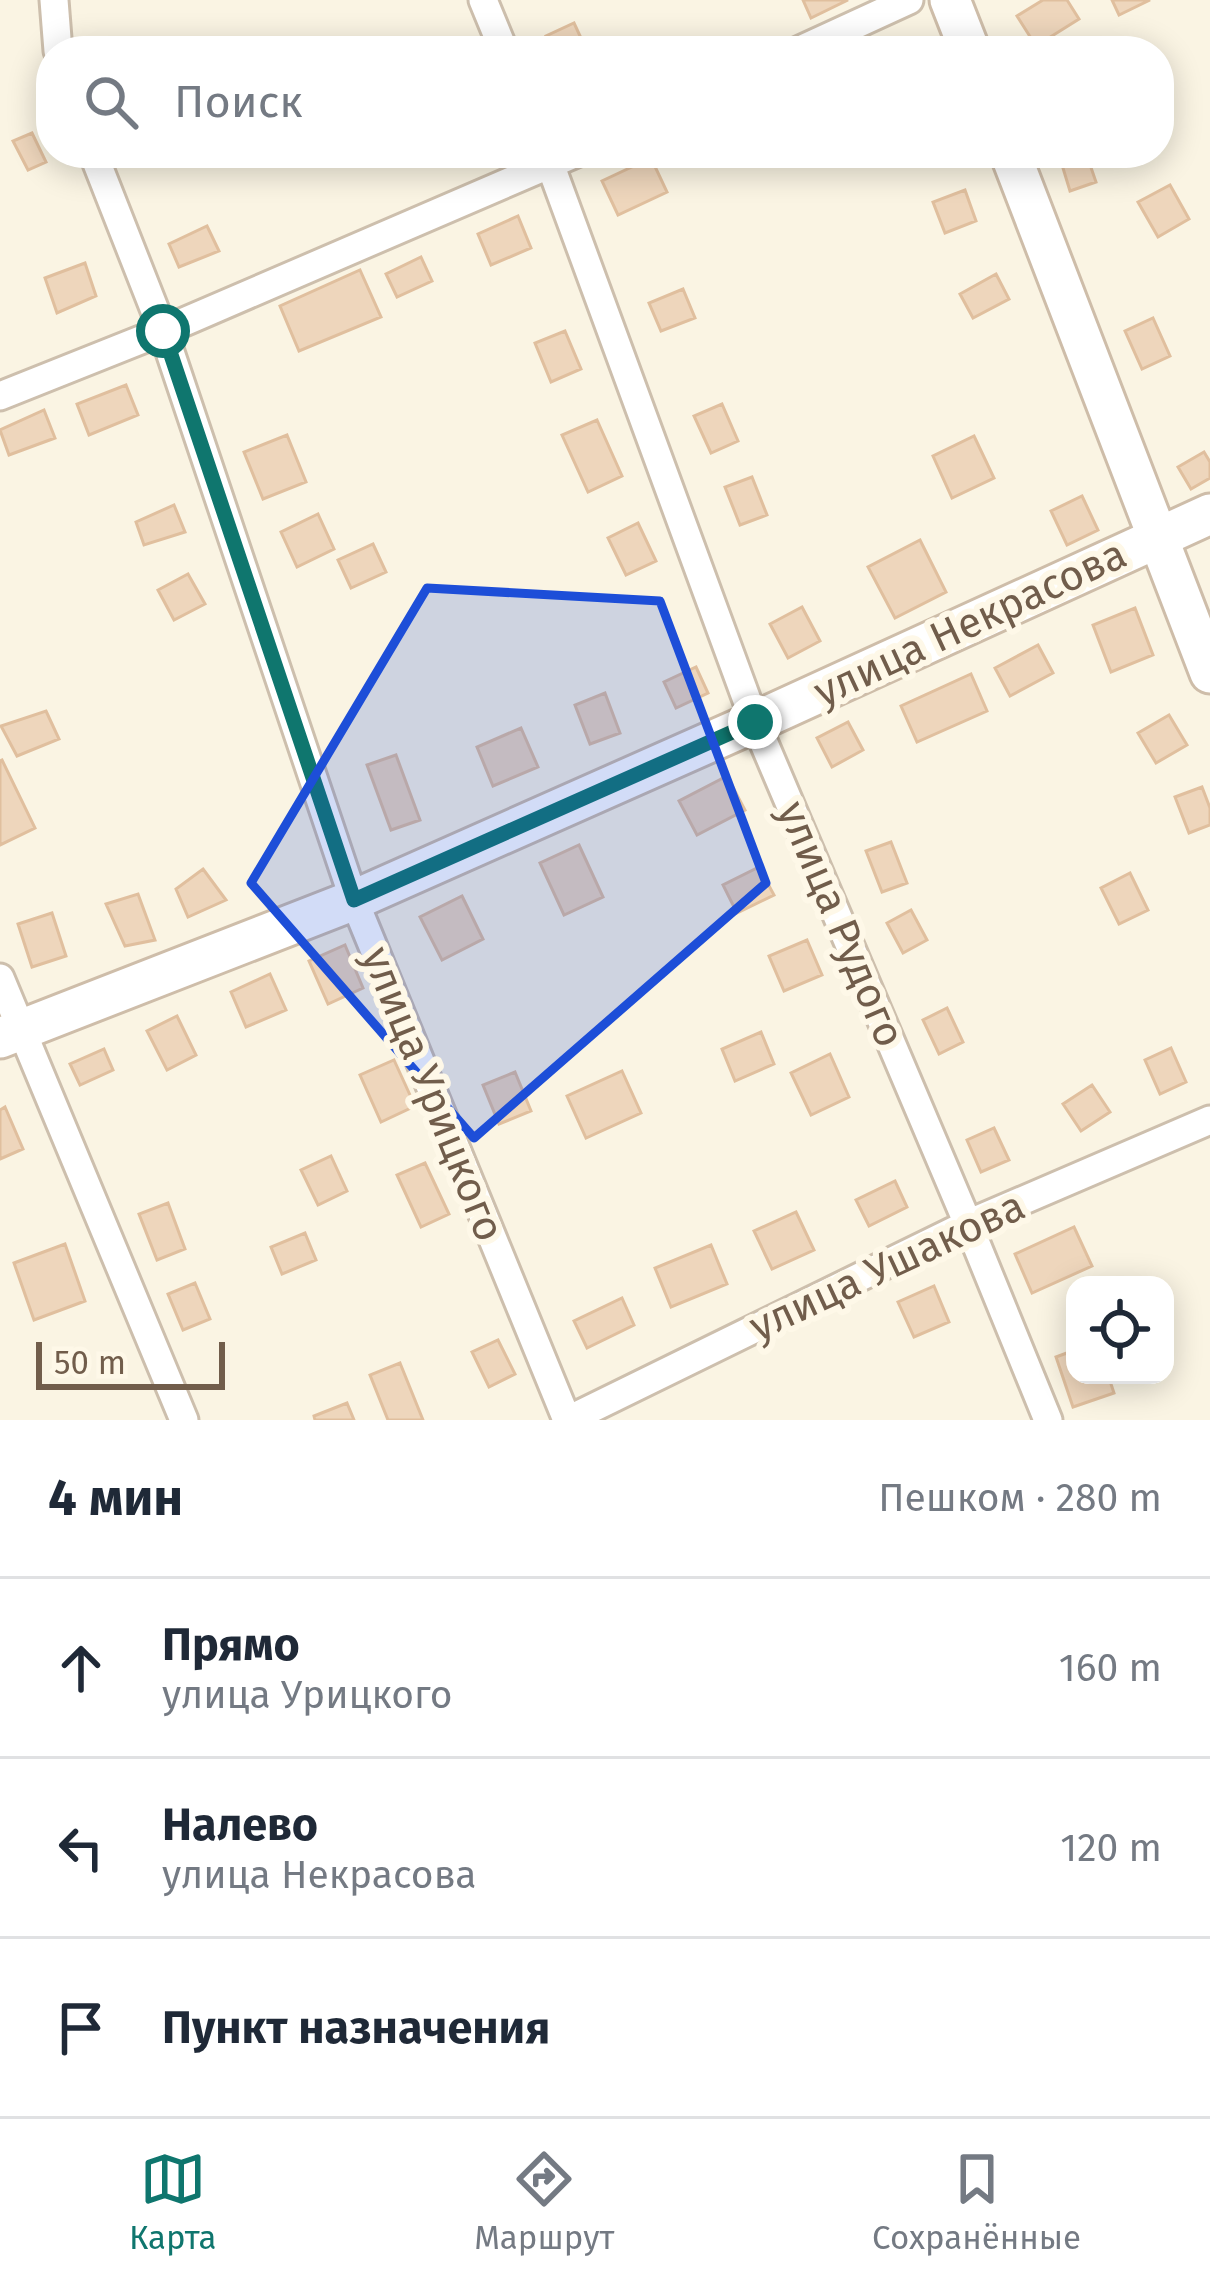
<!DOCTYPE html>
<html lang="ru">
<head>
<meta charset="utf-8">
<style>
	:root { --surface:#fff; --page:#f6f6f7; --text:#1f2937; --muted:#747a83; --line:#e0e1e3; --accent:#0f766e }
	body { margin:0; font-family:"Fira Sans",sans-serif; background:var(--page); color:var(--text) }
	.controls { position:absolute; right:36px; bottom:36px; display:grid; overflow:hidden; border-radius:24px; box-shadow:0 6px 30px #0003 }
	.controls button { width:108px; height:108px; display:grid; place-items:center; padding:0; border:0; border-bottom:3px solid var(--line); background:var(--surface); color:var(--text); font:60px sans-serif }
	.scale { position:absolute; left:36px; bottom:30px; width:189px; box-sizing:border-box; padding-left:12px; border:6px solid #715d4b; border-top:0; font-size:33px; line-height:42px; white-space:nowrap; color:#715d4b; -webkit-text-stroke:9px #fef8e8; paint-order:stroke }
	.stop { position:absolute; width:36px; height:36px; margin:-27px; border:9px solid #0f766e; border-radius:50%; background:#fff }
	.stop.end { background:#0f766e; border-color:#fff; box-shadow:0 3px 12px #0008 }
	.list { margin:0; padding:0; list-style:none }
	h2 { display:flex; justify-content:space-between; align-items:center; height:156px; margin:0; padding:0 48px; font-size:51px }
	h2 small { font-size:39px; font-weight:400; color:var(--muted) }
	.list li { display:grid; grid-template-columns:78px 1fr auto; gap:36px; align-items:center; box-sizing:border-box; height:180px; padding:0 48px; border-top:3px solid var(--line) }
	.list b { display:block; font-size:45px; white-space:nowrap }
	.list p { margin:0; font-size:39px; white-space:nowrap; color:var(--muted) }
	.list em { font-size:39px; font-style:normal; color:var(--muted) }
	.icon { flex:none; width:66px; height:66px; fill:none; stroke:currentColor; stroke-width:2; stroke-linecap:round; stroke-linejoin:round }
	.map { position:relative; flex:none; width:1210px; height:1420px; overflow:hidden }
	.search { position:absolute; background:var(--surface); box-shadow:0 6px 30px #0003; left:36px; right:36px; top:36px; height:132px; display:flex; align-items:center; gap:30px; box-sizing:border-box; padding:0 42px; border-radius:48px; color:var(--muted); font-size:45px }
	.sheet { height:696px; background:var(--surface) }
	nav { display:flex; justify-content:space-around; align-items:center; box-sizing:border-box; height:168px; border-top:3px solid var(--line); background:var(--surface); font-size:33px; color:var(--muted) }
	nav a { display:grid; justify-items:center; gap:6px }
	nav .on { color:var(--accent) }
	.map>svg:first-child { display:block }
</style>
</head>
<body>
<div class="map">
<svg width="1210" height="1420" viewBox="0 0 1210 1420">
	<rect width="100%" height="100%" fill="#faf4e3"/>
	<path fill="#eed6bc" stroke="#e0bf9e" stroke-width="3" d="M803,0H848L811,18Z
		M1043,0H1067L1079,19L1036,46L1017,16Z
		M1112,0H1150L1119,15Z
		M574,23L587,51H553L546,36Z
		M32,133L46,162L28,170L13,141Z
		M1065,153H1086L1096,182L1070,191L1059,155Z
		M651,158L667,192L618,215L602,181Z
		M1170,185L1189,219L1158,237L1138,202Z
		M965,190L976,221L945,233L933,202Z
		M518,216L531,248L491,265L478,234Z
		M207,226L219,251L179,267L169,244Z
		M421,257L432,281L397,297L386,274Z
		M85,263L96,296L57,313L45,278Z
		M360,270L381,317L299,351L280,306Z
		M996,274L1009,299L973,318L960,294Z
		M683,289L695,318L661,331L649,303Z
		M1153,318L1170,356L1142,369L1125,331Z
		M565,331L581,369L551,382L535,343Z
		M126,385L138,415L89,435L77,404Z
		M722,404L738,441L711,453L694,416Z
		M44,410L55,438L9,455L0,430Z
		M597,420L622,476L588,492L562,435Z
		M287,435L306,482L263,499L244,452Z
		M974,436L994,478L952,498L933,456Z
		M1204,452L1210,462V478L1191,489L1178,467Z
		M752,477L767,515L740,525L725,487Z
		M1082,496L1098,530L1067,545L1051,511Z
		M174,505L185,532L144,545L136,522Z
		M318,514L334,549L297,567L281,532Z
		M638,523L656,561L626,575L608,538Z
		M920,540L946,592L895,618L868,567Z
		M373,544L386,572L351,588L338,560Z
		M188,574L205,604L174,620L158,590Z
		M802,607L820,641L788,658L770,624Z
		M1135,608L1153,655L1111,672L1093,625Z
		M1038,645L1053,673L1010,696L995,668Z
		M696,667L708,693L676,708L664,682Z
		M971,674L987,711L917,742L901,706Z
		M605,693L620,733L590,744L575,705Z
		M46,711L59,739L17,756L1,726Z
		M1169,715L1187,745L1156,763L1138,733Z
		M848,722L863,750L832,767L817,738Z
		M521,728L538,767L493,786L477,747Z
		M396,755L420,820L391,830L367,765Z
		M2,760L35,828L0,845V761Z
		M727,776L745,810L697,835L679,801Z
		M1202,787L1210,808V825L1189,833L1175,797Z
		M891,842L907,883L882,892L866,851Z
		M579,845L603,897L564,915L540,863Z
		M759,867L774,895L737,913L723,885Z
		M203,869L226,900L188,917L176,889Z
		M1130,873L1148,910L1119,924L1101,888Z
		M138,894L155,940L125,946L106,904Z
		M462,896L483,939L442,960L420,917Z
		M911,910L927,940L903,953L887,923Z
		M52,913L66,956L32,967L18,924Z
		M807,940L822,975L784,991L769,956Z
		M345,945L363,988L328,1004L309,961Z
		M270,974L286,1010L246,1027L231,992Z
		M947,1008L963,1042L939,1054L923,1020Z
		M177,1016L196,1055L167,1070L147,1031Z
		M761,1032L774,1064L735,1081L722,1049Z
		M1171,1048L1186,1082L1160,1094L1145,1060Z
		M104,1049L113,1070L80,1085L70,1064Z
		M830,1054L849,1097L811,1115L791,1073Z
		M394,1060L415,1106L381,1122L360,1075Z
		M622,1071L641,1113L586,1138L567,1096Z
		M515,1072L531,1111L499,1124L483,1085Z
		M1092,1085L1110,1112L1081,1131L1063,1104Z
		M5,1107L23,1149L0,1159V1110Z
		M994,1128L1009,1160L981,1172L967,1140Z
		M331,1156L347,1191L318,1205L301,1170Z
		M425,1163L449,1214L421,1227L397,1175Z
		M895,1181L907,1207L869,1226L856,1200Z
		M168,1203L185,1249L157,1260L139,1214Z
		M796,1212L814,1250L772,1269L754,1231Z
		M1074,1227L1092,1266L1032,1293L1015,1254Z
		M305,1233L316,1260L282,1274L271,1247Z
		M65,1244L85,1301L34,1320L14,1263Z
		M711,1245L727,1284L671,1307L655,1268Z
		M195,1283L210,1319L183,1330L168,1294Z
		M934,1286L949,1322L914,1337L898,1302Z
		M622,1298L634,1325L587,1348L574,1321Z
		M498,1340L515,1374L489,1387L472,1352Z
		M1075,1350V1375H1108L1114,1393L1073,1407L1056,1357Z
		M400,1363L423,1420H388L370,1375Z
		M347,1403L354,1420H315L314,1416Z"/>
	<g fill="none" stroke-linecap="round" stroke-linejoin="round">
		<defs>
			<path id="street" d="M54,0L58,51
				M483,0L504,51
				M798,51L909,0
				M93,153L163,331L354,900L567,1420
				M546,153L755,722L968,1224L1048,1420
				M0,396L163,331L576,153
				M0,978L184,1420
				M568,1420L968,1224L1210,1120"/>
			<path id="secondary" d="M950,0L970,51
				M1010,153L1210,673
				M0,1038L354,900L755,722L1210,514"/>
		</defs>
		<use href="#street" stroke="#cdbfad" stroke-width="33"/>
		<use href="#secondary" stroke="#cebda9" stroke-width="45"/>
		<use href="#street" stroke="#fff" stroke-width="27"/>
		<use href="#secondary" stroke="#fff" stroke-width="39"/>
	</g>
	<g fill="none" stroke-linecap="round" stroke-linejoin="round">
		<path stroke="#0f766e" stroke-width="15" d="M163,331L354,900L755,722"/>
	</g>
	<path fill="#1d4ed8" fill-opacity="0.2" stroke="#1d4ed8" stroke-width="9" stroke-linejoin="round" d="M427,588L660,601L766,883L474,1138L251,883Z"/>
	<g text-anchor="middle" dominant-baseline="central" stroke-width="12" stroke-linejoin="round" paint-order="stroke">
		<g font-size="42" fill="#715d4b" stroke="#fef8e8">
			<text transform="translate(970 623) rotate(-25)">улица Некрасова</text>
			<text transform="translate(841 924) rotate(67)">улица Рудого</text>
			<text transform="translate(433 1094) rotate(68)">улица Урицкого</text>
			<text transform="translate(887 1266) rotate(-25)">улица Ушакова</text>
		</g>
	</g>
</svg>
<div class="controls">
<button><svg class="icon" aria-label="locate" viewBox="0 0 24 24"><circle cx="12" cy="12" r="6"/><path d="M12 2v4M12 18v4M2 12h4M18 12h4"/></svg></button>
</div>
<div class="scale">50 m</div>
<div class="stop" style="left:163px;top:331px"></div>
<div class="stop end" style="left:755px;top:722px"></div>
<div class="search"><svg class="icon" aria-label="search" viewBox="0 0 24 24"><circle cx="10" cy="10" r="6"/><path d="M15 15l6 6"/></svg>Поиск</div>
</div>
<section class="sheet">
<h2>4 мин<small>Пешком · 280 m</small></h2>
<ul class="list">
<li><svg class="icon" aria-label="ahead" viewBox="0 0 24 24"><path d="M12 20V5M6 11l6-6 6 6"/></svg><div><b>Прямо</b><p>улица Урицкого</p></div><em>160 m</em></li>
<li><svg class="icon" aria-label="left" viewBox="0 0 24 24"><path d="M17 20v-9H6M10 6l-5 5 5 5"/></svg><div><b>Налево</b><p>улица Некрасова</p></div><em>120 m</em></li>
<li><svg class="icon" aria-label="arrive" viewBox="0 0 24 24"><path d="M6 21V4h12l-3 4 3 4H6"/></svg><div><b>Пункт назначения</b></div></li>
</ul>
</section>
<nav>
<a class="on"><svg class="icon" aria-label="map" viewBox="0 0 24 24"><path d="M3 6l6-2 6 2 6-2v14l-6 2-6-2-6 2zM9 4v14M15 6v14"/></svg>Карта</a>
<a><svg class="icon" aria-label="directions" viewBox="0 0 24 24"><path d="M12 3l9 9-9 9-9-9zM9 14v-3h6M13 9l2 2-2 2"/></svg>Маршрут</a>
<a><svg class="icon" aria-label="saved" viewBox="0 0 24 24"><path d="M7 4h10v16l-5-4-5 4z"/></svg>Сохранённые</a>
</nav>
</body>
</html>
